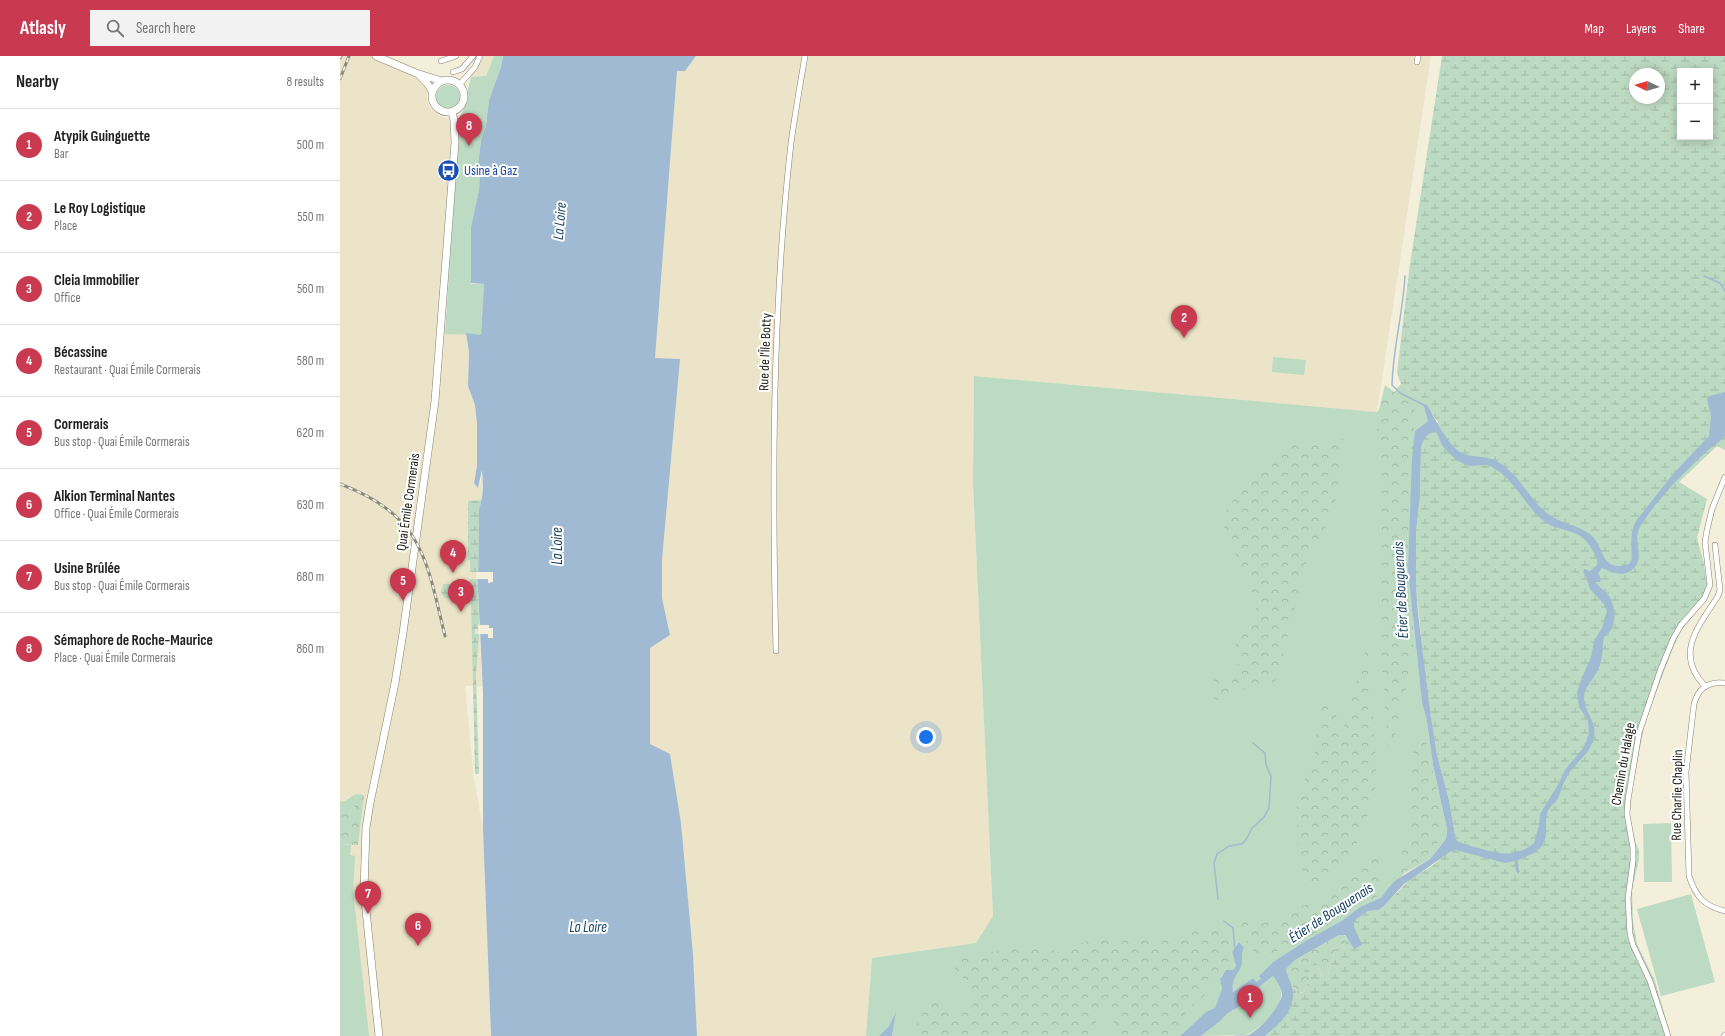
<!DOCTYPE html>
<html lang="en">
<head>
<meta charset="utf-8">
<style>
	:root { --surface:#fff; --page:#f2f2f2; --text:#222; --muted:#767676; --line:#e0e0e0; --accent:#c93950 }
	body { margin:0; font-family:"Sofia Sans Condensed",sans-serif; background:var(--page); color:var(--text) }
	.controls { position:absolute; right:12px; top:12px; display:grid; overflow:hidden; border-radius:0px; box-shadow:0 2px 10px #0003 }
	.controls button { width:36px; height:36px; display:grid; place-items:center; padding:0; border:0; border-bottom:1px solid var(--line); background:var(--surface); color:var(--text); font:20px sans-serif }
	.compass { position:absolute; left:1289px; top:12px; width:36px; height:36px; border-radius:50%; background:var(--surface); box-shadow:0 2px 10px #0003; rotate:274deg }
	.you { position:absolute; left:586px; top:681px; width:14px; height:14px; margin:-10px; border:3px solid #fff; border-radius:50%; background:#1a73e8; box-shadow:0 0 0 6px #1a73e833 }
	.badge { display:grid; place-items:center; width:26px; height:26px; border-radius:50%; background:var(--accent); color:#fff; font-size:13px; font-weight:700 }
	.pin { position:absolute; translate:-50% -33px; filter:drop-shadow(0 1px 2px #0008) }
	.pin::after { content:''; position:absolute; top:21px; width:14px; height:12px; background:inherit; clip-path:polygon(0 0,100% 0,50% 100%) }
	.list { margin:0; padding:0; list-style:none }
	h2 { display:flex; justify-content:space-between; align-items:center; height:52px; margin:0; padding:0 16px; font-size:17px }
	h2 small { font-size:13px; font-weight:400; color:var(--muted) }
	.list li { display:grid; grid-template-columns:26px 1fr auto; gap:12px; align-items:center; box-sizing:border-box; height:72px; padding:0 16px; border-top:1px solid var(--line) }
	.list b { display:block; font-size:15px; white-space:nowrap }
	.list p { margin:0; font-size:13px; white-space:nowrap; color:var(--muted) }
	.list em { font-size:13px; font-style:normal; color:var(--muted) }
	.icon { flex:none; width:22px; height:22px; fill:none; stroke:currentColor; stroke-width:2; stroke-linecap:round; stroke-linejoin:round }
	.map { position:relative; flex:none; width:1385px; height:980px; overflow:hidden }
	header { display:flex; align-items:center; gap:24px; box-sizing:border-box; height:56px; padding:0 20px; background:var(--accent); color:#fff }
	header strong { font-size:19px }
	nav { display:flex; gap:22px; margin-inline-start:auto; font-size:14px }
	.search { width:280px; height:36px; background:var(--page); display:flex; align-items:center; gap:10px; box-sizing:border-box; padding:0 14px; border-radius:0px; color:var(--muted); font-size:15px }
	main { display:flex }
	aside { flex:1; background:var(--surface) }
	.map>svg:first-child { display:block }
</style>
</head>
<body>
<header>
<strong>Atlasly</strong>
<div class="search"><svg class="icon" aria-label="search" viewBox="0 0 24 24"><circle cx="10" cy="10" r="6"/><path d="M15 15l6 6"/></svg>Search here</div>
<nav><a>Map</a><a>Layers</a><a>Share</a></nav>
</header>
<main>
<aside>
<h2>Nearby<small>8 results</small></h2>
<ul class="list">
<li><span class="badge">1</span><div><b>Atypik Guinguette</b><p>Bar</p></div><em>500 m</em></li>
<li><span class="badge">2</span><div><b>Le Roy Logistique</b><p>Place</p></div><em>550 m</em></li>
<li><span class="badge">3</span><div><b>Cleia Immobilier</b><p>Office</p></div><em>560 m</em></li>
<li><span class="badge">4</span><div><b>Bécassine</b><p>Restaurant · Quai Émile Cormerais</p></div><em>580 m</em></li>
<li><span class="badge">5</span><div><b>Cormerais</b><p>Bus stop · Quai Émile Cormerais</p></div><em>620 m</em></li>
<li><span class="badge">6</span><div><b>Alkion Terminal Nantes</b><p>Office · Quai Émile Cormerais</p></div><em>630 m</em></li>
<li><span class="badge">7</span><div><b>Usine Brûlée</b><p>Bus stop · Quai Émile Cormerais</p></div><em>680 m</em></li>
<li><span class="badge">8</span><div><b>Sémaphore de Roche-Maurice</b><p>Place · Quai Émile Cormerais</p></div><em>860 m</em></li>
</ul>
</aside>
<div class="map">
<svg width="1385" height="980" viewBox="0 0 1385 980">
	<defs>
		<pattern id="forest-crowns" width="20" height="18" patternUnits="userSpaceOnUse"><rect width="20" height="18" fill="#bddac2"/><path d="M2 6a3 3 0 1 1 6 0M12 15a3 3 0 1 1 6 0" fill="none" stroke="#a2bba6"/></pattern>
		<pattern id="wetland-marsh" width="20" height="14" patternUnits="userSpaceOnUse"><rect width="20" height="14" fill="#bddac2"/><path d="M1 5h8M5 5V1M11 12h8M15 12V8" fill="none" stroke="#a2bba6"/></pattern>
	</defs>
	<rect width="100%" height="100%" fill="#f4efdb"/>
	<path fill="#ebe4c9" d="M0,0H48L98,22L90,31L87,37V45L90,52L99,60L106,62L120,60L105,277L126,279L129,296L128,315L131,339L135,349L137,367V410L134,427L138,432L141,425L142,410V444L139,453L138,531L142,630H125L134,722L143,773L151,980H0Z
		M140,0H154L146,20L127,22Z
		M356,0H1091L1037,356L634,320L633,427L653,860L636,887L532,902L526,980H357L353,898L341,767L330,698L310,688V592L330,579L322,542V504L340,303H315L337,14L345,15Z"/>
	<path fill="#bddac2" d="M154,0H163L161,11L149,44L146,70L141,84L138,109L140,117L139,134L131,171V228H144L141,279L105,278L120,60L128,44V33L131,21L146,20Z
		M96 41a12 12 0 1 1 24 0a12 12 0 1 1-24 0Z
		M933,301L966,304L964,319L932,316Z
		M634,320L1037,356L1061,328L1078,339L1087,349L1083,348L1088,365L1075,375L1068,513L1082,647L1087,665L1093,709L1107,773L1106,783L1090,803L1065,817L1048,832L1042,841L1020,851L1003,864L967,884L933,906L919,920L921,923L916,927L913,922L893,936V925L902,906L900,899L904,891L899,886L892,896L896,910L893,914L882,919L880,923L882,933L875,952L858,963L840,980H552L555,956L549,970L539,980H526L532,902L636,887L653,860L633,427Z
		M16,738L13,758L0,756V746L5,745Z
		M1331,767L1332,826H1304L1303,768Z
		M0,788L11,789L10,799L15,800L13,835L29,980H0Z
		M1351,838L1375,926L1321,940L1297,853Z
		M933,920C937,926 943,932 941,940C939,955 920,973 906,979L861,980L879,966L888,957L906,946L919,931Z"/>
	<path fill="url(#forest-crowns)" d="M1045,329L1074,351L1073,604L1049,706L1042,601V409L1036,365Z
		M1004,383L994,456L964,512L937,623C924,635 923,630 908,632C899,634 895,640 888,642C885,644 880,644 876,644L867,638L876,620L883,621L896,617L899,601L894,581L904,577L918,549L881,464L899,435L943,387Z
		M1028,586L1037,726L1021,781L993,819L971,832L958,802L957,744L974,702L980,646L995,647L999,687Z
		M1084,675L1105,774L1090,800L1053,823L1068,781L1074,685Z
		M16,738L24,739L18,789L0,788V756L13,758Z
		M1039,790L1042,804L1038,840L1015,852L976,877L919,903L892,865L917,861L935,863L954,853L985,842L1025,811Z
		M873,870L887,873C891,886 888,891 890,904L885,906L875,927L863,941L847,954L834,976L822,980H778L767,947L759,951L755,970L756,980L572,979L585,951L598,944L613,956L631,954L637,939L613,910L624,901L677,892L699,889L720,897L733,890L754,883H776L841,880Z
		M999,879H1004L1008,884L1002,890L996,892L988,917L981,920L979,911L969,924L964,936L957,937L951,929L946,913L955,904Z"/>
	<path fill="url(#wetland-marsh)" fill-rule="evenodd" d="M1102,0H1385V394L1377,390L1339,426L1367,443L1357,482L1364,507L1366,525L1371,532L1366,544L1341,575L1333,592L1305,666L1290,745V760L1295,785L1299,794V804L1292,833L1293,867L1297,888L1315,925L1331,980H925C939,968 955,948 951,929L957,937L958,934L961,937L964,936L969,924L964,916L966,911L976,907L979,911L981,920L988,917L996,892L1002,890L1008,884L1014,893L1019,884L1014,871L1015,864L1028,855L1038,854L1044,850L1070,823L1092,810L1105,799L1113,795L1117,785L1115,779L1109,744L1097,699L1086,633L1076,529V476L1080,440L1081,392L1083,383L1091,376L1098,366L1078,339L1061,328L1057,317L1069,215ZM1340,15H1370V81H1340ZM1295,18H1319V42H1295Z
		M142,444L139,453L138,516H130V504H128V445Z
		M130,523H138L139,568L138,569V573H135V578H139L136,619L139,718H135L131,542H104L101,536L103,528L130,527Z"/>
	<path fill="#9fbad2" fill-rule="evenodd" d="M163,0H356L345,15H337L315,302L340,303L322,504V542L330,579L310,592V688L330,698L341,767L353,898L357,980H151L143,773V638L138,531L139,453C144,440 143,428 142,414L138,432L134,427L137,410V367L135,349L128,330L129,296L126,277L141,279L144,228L131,227V171L139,134L140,117L138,109L141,84L146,70L149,44L161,11Z
		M1385,336V380C1379,387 1371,391 1364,398C1343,417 1314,447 1300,471C1292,484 1305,501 1294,512C1284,522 1273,517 1262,512L1258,517L1261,523L1260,526H1255C1259,531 1265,535 1269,540C1277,553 1277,573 1264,581C1262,592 1263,604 1258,614C1253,624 1245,630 1244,641C1243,654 1258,666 1254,682C1249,700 1236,705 1228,719C1223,726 1221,736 1217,744C1215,747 1211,749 1209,753C1202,764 1211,778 1201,791C1195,798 1186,800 1178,804V812L1180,815L1178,818L1176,815L1175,805L1165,807L1116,794L1110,796L1064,828L1044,850L1038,854L1028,855L1015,864L1014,871L1022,889L1014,893L1005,879H999L955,904L946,913C948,922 953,930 953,938C953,957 938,969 925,980H893C898,979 903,980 908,979C919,975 940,951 942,939C942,932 937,926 933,920L919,931L920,933L918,937L900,950L888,957L879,966L861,980H840L866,956L875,952L882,933L880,923L886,914H893L896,910L892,896L899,886L904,891C901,898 902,899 902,906C901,917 891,919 893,936L913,922L916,926L921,923L919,920L933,906L967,884L1003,864L1020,851L1042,841L1048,832L1056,824L1090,803L1106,783L1107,773L1093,709L1087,665L1082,647L1068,513L1072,402L1075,375L1088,365L1083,348L1087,349C1096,364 1104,382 1117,394C1129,404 1145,397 1160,407C1180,420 1189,443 1208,458C1221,468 1239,469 1251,479C1263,489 1261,511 1280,510C1286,510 1290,508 1292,503C1291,490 1290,476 1296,465L1333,418L1369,380L1371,360L1367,343L1370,340ZM1096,375C1098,379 1100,385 1102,389C1109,398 1120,409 1131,410C1138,410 1146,408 1152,411C1175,423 1185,451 1205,466C1223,478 1240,470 1253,495C1256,500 1258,504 1257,509L1250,515L1244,513L1243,516L1246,520L1250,533L1264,548L1267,555L1262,572L1254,585L1251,601L1239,629L1237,637L1239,651L1248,664L1249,678L1244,691L1225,714L1219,727L1203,753L1200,759L1199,769L1194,787C1176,802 1158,798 1138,792C1131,790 1124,789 1117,785L1115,779L1109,744L1097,699L1090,655L1078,557L1076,529V476L1080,440L1081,392C1083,383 1087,377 1096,375Z
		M556,955L552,980H539L549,970Z"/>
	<path fill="#f4efdb" d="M136,516H153V526L148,527V523H136Z
		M138,569H149V572H153V582H148V578H138Z"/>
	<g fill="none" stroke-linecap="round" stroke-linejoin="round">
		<path stroke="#9fbad2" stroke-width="1.5" d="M1065,220C1063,257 1053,292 1052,329L1060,337L1084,349
			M1364,220L1380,227L1385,235
			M878,843L874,807L877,798L889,790L902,788L907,782L912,772L924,761L929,752L931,720L926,709L925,697L913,687
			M884,865L893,872L895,894"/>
		<defs>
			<path id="street" d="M101,5L116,0
				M1077,6L1078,0
				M113,16L122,13L133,0
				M119,29L135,11L140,0
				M436,595C432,426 432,255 451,87C455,58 460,29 465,0
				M1385,627C1369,625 1358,632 1354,648L1346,716L1349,820C1356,841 1364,850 1385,855
				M1365,630C1333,597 1360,569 1378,540L1380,534L1375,489
				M1328,980L1310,925L1293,889L1290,878L1288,842L1293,805V792L1287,758L1288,744L1299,677L1320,615L1333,583L1341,569L1364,543L1370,529L1365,486L1367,474L1372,453L1385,421
				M1384,980L1385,979"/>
			<path id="secondary" d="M36,0L76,17L102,25
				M78,18L87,27L92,35
				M92 40a16 16 0 1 1 32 0a16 16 0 1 1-32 0Z
				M39,980L24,835L26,772L30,747L55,627L63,577L95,345L115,86L114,64L112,56"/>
		</defs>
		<use href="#street" stroke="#85816f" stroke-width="6"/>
		<use href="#secondary" stroke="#85816f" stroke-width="8"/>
		<use href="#street" stroke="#fff" stroke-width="5"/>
		<use href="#secondary" stroke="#fff" stroke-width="7"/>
		<defs>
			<path id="rail" d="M0,2L1,0
				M0,23L9,0
				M0,428C83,460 86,502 105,580"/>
		</defs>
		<use href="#rail" stroke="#8c897b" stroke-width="3"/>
		<use href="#rail" stroke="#fff" stroke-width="1.5" stroke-dasharray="4.5" stroke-linecap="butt"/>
	</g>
	<defs>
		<symbol id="bus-disc" viewBox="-11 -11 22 22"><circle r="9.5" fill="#1a4fb4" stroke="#fff"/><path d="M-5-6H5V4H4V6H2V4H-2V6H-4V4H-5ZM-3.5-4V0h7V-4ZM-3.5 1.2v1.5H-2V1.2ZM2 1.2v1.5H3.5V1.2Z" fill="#fff"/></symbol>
	</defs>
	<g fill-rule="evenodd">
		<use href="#bus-disc" x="96" y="102" width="25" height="25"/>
	</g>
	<g text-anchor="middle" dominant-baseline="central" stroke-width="4" stroke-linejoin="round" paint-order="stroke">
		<g font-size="14" fill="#164399" stroke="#fff" text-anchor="start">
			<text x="124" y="114">Usine à Gaz</text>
		</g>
		<g font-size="14" fill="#212018" stroke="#fff">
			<text transform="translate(425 296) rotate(-88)">Rue de l'Île Botty</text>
			<text transform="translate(68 446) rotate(-82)">Quai Émile Cormerais</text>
			<text transform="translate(1283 708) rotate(-80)">Chemin du Halage</text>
			<text transform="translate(1337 739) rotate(-89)">Rue Charlie Chaplin</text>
		</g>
		<g font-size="15" font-style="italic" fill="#103d5e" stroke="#fff">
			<text transform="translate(220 165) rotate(-85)">La Loire</text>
			<text transform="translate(217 490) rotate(-90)">La Loire</text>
			<text transform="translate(1061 534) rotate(-93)">Étier de Bouguenais</text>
			<text transform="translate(991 857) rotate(-33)">Étier de Bouguenais</text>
			<text x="248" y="871">La Loire</text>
		</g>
	</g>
</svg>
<div class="controls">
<button>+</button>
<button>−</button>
</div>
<svg class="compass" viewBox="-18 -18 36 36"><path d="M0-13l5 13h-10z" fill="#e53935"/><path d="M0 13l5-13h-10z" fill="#767676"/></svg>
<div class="you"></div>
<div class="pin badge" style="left:910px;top:962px">1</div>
<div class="pin badge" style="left:844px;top:282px">2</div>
<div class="pin badge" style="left:121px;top:556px">3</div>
<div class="pin badge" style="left:113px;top:517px">4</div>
<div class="pin badge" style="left:63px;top:545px">5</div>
<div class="pin badge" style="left:78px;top:890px">6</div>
<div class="pin badge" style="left:28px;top:858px">7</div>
<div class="pin badge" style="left:129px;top:90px">8</div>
</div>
</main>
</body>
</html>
